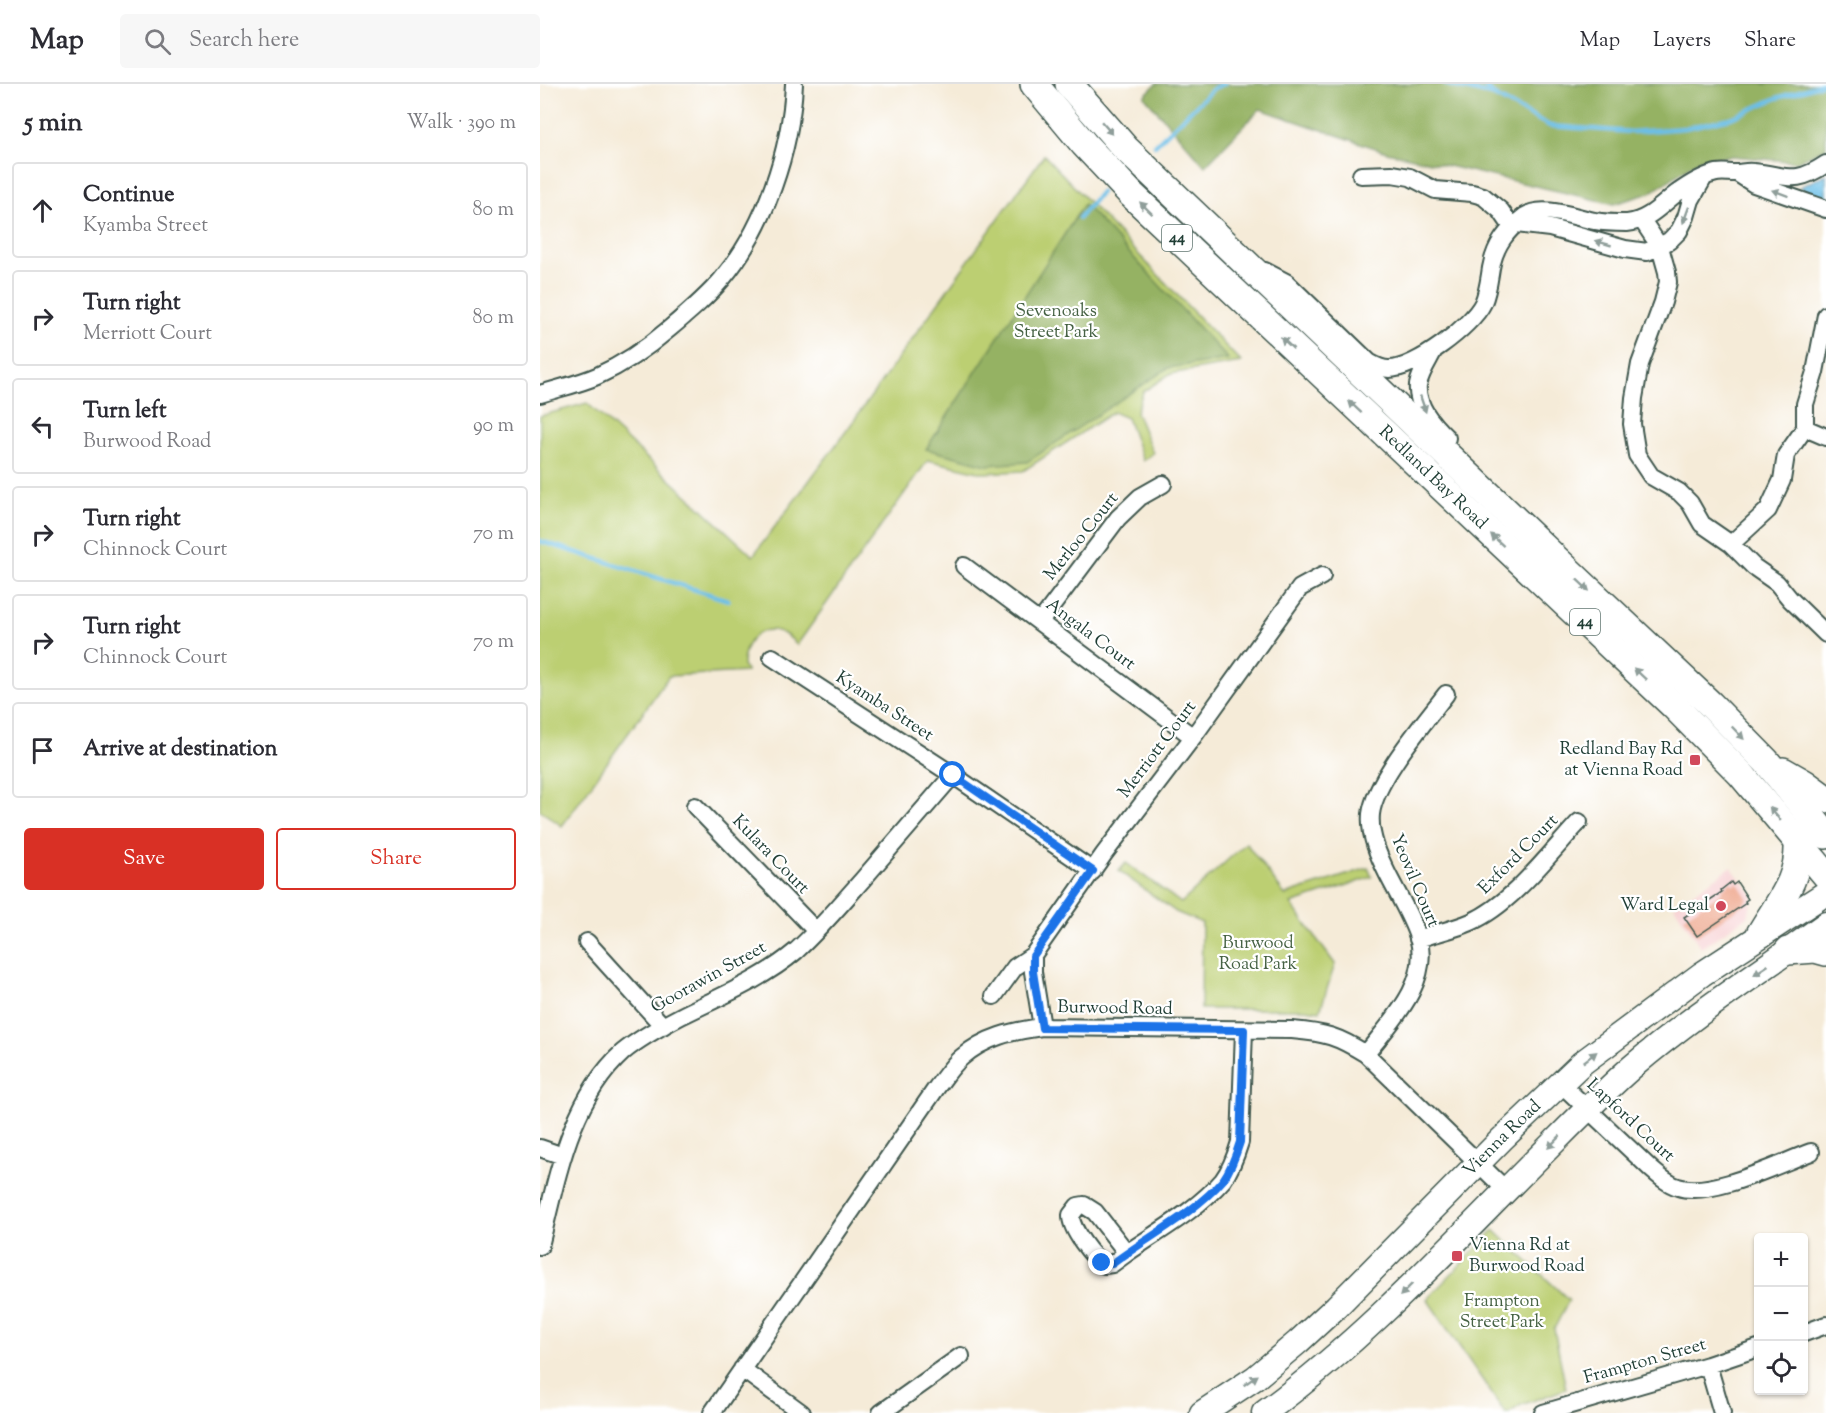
<!DOCTYPE html>
<html lang="en">
<head>
<meta charset="utf-8">
<style>
	:root { --surface:#fff; --page:#f7f7f7; --text:#2b2b33; --muted:#7c7c81; --line:#e1e1e2; --accent:#d93025 }
	body { margin:0; font-family:"Sorts Mill Goudy",serif; background:var(--page); color:var(--text) }
	.controls { position:absolute; right:18px; bottom:18px; display:grid; overflow:hidden; border-radius:6px; box-shadow:0 2px 4px #0004 }
	.controls button { width:54px; height:54px; display:grid; place-items:center; padding:0; border:0; border-bottom:2px solid var(--line); background:var(--surface); color:var(--text); font:30px sans-serif }
	.stop { position:absolute; width:18px; height:18px; margin:-14px; border:4px solid #1a73e8; border-radius:50%; background:#fff }
	.stop.end { background:#1a73e8; border-color:#fff; box-shadow:0 2px 6px #0008 }
	.list { margin:0; padding:0; list-style:none }
	h2 { display:flex; justify-content:space-between; align-items:center; height:78px; margin:0; padding:0 24px; font-size:26px }
	h2 small { font-size:20px; font-weight:400; color:var(--muted) }
	.list li { display:grid; grid-template-columns:39px 1fr auto; gap:18px; align-items:center; box-sizing:border-box; height:96px; margin:0 12px 12px; padding:0 12px; border:2px solid var(--line); border-radius:6px }
	.list b { display:block; font-size:22px; white-space:nowrap }
	.list p { margin:0; font-size:20px; white-space:nowrap; color:var(--muted) }
	.list em { font-size:20px; font-style:normal; color:var(--muted) }
	.actions { display:flex; gap:12px; padding:18px 24px }
	.actions a { flex:1; padding:14px 0; border:2px solid var(--accent); border-radius:6px; text-align:center; font-size:21px; color:var(--accent) }
	.actions .main { background:var(--accent); color:#fff }
	.icon { flex:none; width:33px; height:33px; fill:none; stroke:currentColor; stroke-width:2; stroke-linecap:round; stroke-linejoin:round }
	.map { position:relative; flex:none; width:1286px; height:1329px; overflow:hidden }
	header { display:flex; align-items:center; gap:36px; box-sizing:border-box; height:84px; padding:0 30px; background:var(--surface); border-bottom:2px solid var(--line) }
	header strong { font-size:28px }
	nav { display:flex; gap:33px; margin-inline-start:auto; font-size:21px }
	.search { width:420px; height:54px; background:var(--page); display:flex; align-items:center; gap:15px; box-sizing:border-box; padding:0 21px; border-radius:6px; color:var(--muted); font-size:22px }
	main { display:flex }
	aside { flex:1; background:var(--surface) }
	.map>svg:first-child { display:block }
</style>
</head>
<body>
<header>
<strong>Map</strong>
<div class="search"><svg class="icon" aria-label="search" viewBox="0 0 24 24"><circle cx="10" cy="10" r="6"/><path d="M15 15l6 6"/></svg>Search here</div>
<nav><a>Map</a><a>Layers</a><a>Share</a></nav>
</header>
<main>
<aside>
<h2>5 min<small>Walk · 390 m</small></h2>
<ul class="list">
<li><svg class="icon" aria-label="ahead" viewBox="0 0 24 24"><path d="M12 20V5M6 11l6-6 6 6"/></svg><div><b>Continue</b><p>Kyamba Street</p></div><em>80 m</em></li>
<li><svg class="icon" aria-label="right" viewBox="0 0 24 24"><path d="M7 20v-9h11M14 6l5 5-5 5"/></svg><div><b>Turn right</b><p>Merriott Court</p></div><em>80 m</em></li>
<li><svg class="icon" aria-label="left" viewBox="0 0 24 24"><path d="M17 20v-9H6M10 6l-5 5 5 5"/></svg><div><b>Turn left</b><p>Burwood Road</p></div><em>90 m</em></li>
<li><svg class="icon" aria-label="right" viewBox="0 0 24 24"><path d="M7 20v-9h11M14 6l5 5-5 5"/></svg><div><b>Turn right</b><p>Chinnock Court</p></div><em>70 m</em></li>
<li><svg class="icon" aria-label="right" viewBox="0 0 24 24"><path d="M7 20v-9h11M14 6l5 5-5 5"/></svg><div><b>Turn right</b><p>Chinnock Court</p></div><em>70 m</em></li>
<li><svg class="icon" aria-label="arrive" viewBox="0 0 24 24"><path d="M6 21V4h12l-3 4 3 4H6"/></svg><div><b>Arrive at destination</b></div></li>
</ul>
<div class="actions"><a class="main">Save</a><a>Share</a></div>
</aside>
<div class="map">
<svg width="1286" height="1329" viewBox="0 0 1286 1329">
	<rect width="100%" height="100%" fill="#fff"/>
	<filter id="ink" filterUnits="userSpaceOnUse"><feTurbulence type="fractalNoise" baseFrequency=".0167" numOctaves="2"/><feDisplacementMap in="SourceGraphic" scale="12" xChannelSelector="R" yChannelSelector="G"/><feConvolveMatrix kernelMatrix="1 2 1 2 8 2 1 2 1" color-interpolation-filters="sRGB"/></filter>
	<filter id="wash" filterUnits="userSpaceOnUse"><feTurbulence type="fractalNoise" baseFrequency=".008" numOctaves="4" result="noise"/><feDisplacementMap in="SourceGraphic" scale="24" xChannelSelector="R" yChannelSelector="G"/><feGaussianBlur stdDeviation="1.35" result="paint"/><feColorMatrix in="noise" values="0 0 0 0 0 0 0 0 0 0 0 0 0 0 0 0 0 1.4 0 .05"/><feComposite in="paint" operator="in"/></filter>
	<g filter="url(#wash)">
		<rect width="100%" height="100%" fill="#f5ebd8"/>
		<path fill="#f7cfd1" d="M1191,783L1213,811L1208,832L1161,864L1134,822Z"/>
		<path fill="#bccf72" stroke="#6e8653" stroke-width="1.5" d="M504,71L701,278L630,290L603,308L596,328L613,369L603,377L587,334L573,328L483,387L443,389L388,376L257,561C234,533 203,547 203,582L207,588L129,592L22,742L0,726V332L47,319L213,472L307,346Z
			M706,759L745,811L828,784L832,793L751,820L795,880L780,927L765,925H661L662,839L636,828L579,787L586,779L641,819Z
			M954,1146L1029,1216L1014,1245L1026,1305L981,1321L969,1329H965L887,1215Z"/>
		<path fill="#95b264" stroke="#5a784c" stroke-width="1.5" d="M616,0H1286V64L1256,78L1192,72L1161,75L1110,109L1074,120L847,68L720,25L665,82L604,12Z
			M544,120L688,275L628,284L487,378L447,381L386,365Z"/>
		<path fill="#6bbfe8" stroke="#457e8e" stroke-width="1.5" d="M1286,90V116L1273,112L1260,103Z"/>
		<g fill="none" stroke-linecap="round" stroke-linejoin="round">
			<path stroke="#6bbfe8" stroke-width="4.5" d="M905,0L955,12
				M942,0L956,13L1010,42L1092,48L1145,44L1191,34L1237,14L1282,0
				M615,61L674,4L684,0
				M539,134L561,108
				M0,457L188,516"/>
		</g>
		<g id="blocks">
			<path fill="#ec9b7e" d="M1191,798L1193,801L1197,798L1208,815L1205,817L1206,819L1157,852L1144,833L1182,808L1181,806Z"/>
		</g>
	</g>
	<g filter="url(#ink)">
		<use href="#blocks" fill-opacity="0" stroke="#3f574d" stroke-width="1.5"/>
		<g fill="none" stroke-linecap="round" stroke-linejoin="round">
			<defs>
				<path id="minor" d="M1197,89L1214,100L1286,125
					M821,91L852,90L870,93L895,106L932,109L943,112L961,127L972,143
					M1102,136L1120,163L1127,188L1128,198L1123,218L1100,280L1094,314L1092,340L1097,371L1111,392L1139,408L1150,419L1162,440L1191,460L1214,483L1237,499L1250,515L1286,550
					M976,140L1010,144L1085,165L1107,168L1129,157L1139,147L1146,133L1151,116L1163,95
					M725,187L746,198L829,278C836,282 841,285 849,285C875,285 932,242 943,219C948,207 949,196 951,184C955,161 967,146 985,132C1002,120 1037,134 1055,137C1065,139 1077,139 1087,139C1108,137 1121,121 1137,109C1147,102 1160,93 1173,90C1180,87 1187,89 1195,89C1201,89 1207,87 1213,88C1248,91 1253,102 1286,80
					M1286,231L1275,288L1265,320V344L1286,353
					M894,266C889,276 880,289 878,301C876,321 893,341 907,354
					M0,310C19,304 39,300 57,292C84,280 107,264 129,245C148,229 167,213 182,195C225,144 251,66 254,0
					M1191,460L1228,426L1242,396L1246,371L1265,344
					M424,482L653,653
					M500,538L578,434L600,413L623,400
					M232,573L413,691L553,787
					M155,722L276,847
					M878,855C896,849 915,845 931,838C972,820 1009,770 1039,738
					M47,858L123,942
					M454,912L475,883L493,871
					M502,943L493,888V871L564,770L653,653L760,504L782,492
					M826,970C850,939 892,898 878,853C871,832 858,811 848,791C839,773 829,751 831,730C835,696 884,639 906,610
					M1020,999L1111,1085C1119,1092 1128,1100 1138,1103C1171,1114 1238,1080 1271,1068
					M0,1064L23,1072
					M544,1121L555,1128L587,1169L572,1180L565,1181C553,1175 530,1144 531,1131L538,1122Z
					M0,1162C17,1095 29,1017 83,968C100,954 122,942 141,932C179,913 223,895 256,867C280,845 302,819 324,794C354,759 384,725 413,691
					M587,1169C619,1147 657,1126 683,1096C691,1085 696,1071 700,1058L704,946
					M1264,1249L1286,1241
					M1168,1281L1182,1329
					M202,1285L262,1329
					M172,1329L397,1003C405,993 412,981 422,973C445,953 472,947 502,943L752,946C786,949 797,952 826,970L966,1106
					M341,1329L421,1272
					M1003,1329L1168,1281L1218,1264"/>
				<g id="secondary">
					<path id="s1" d="M662,1329L715,1294L758,1258L796,1223L962,1055L1042,979L1162,890L1286,809"/>
					<path d="M724,1329C826,1254 911,1161 1000,1072C1030,1042 1060,1011 1092,983C1153,931 1221,887 1286,840"/>
				</g>
				<g id="primary">
					<path id="s2" d="M494,0L544,60L592,111L1134,622L1201,690L1286,791"/>
					<path d="M529,0L585,64L1016,475L1170,620L1226,677L1286,751"/>
					<path d="M1243,687L1264,699L1286,715"/>
					<path d="M1220,850C1239,817 1260,797 1258,757"/>
					<path d="M1248,867L1275,865L1286,868"/>
				</g>
			</defs>
			<use href="#minor" stroke="#3f574d" stroke-width="20"/>
			<use href="#secondary" stroke="#3f574d" stroke-width="27"/>
			<use href="#primary" stroke="#3f574d" stroke-width="30"/>
			<use href="#minor" stroke="#fff" stroke-width="16"/>
			<use href="#secondary" stroke="#fff" stroke-width="24"/>
			<use href="#primary" stroke="#fff" stroke-width="27"/>
		</g>
		<defs><path id="oneway-solid" d="M-6-.8H1V-3.2L6.5 0L1 3.2V.8H-6Z" transform="scale(1.5)"/></defs>
		<g fill="#8f9e9a">
			<use href="#oneway-solid" transform="translate(567 44) rotate(49)"/>
			<use href="#oneway-solid" transform="translate(1240 109) rotate(-160)"/>
			<use href="#oneway-solid" transform="translate(606 124) rotate(-136)"/>
			<use href="#oneway-solid" transform="translate(1146 131) rotate(110)"/>
			<use href="#oneway-solid" transform="translate(1063 159) rotate(-164)"/>
			<use href="#oneway-solid" transform="translate(747 259) rotate(-137)"/>
			<use href="#oneway-solid" transform="translate(883 320) rotate(71)"/>
			<use href="#oneway-solid" transform="translate(815 323) rotate(-137)"/>
			<use href="#oneway-solid" transform="translate(957 456) rotate(-137)"/>
			<use href="#oneway-solid" transform="translate(1043 501) rotate(43)"/>
			<use href="#oneway-solid" transform="translate(1100 590) rotate(-137)"/>
			<use href="#oneway-solid" transform="translate(1198 649) rotate(46)"/>
			<use href="#oneway-solid" transform="translate(1235 730) rotate(-130)"/>
			<use href="#oneway-solid" transform="translate(1221 886) rotate(146)"/>
			<use href="#oneway-solid" transform="translate(1050 973) rotate(-38)"/>
			<use href="#oneway-solid" transform="translate(1014 1058) rotate(135)"/>
			<use href="#oneway-solid" transform="translate(866 1206) rotate(135)"/>
			<use href="#oneway-solid" transform="translate(711 1296) rotate(-35)"/>
		</g>
	</g>
	<g fill="none" stroke-linecap="round" stroke-linejoin="round" filter="url(#ink)">
		<path stroke="#1a73e8" stroke-width="8" d="M413,691L553,787L493,872V888L502,944L704,946L700,1058C696,1071 691,1085 683,1096C655,1129 606,1154 572,1180L562,1179"/>
	</g>
	<g fill="#d1495b" stroke="#fff" stroke-width="2">
		<rect x="1149" y="670" width="12" height="12" rx="3"/>
		<circle cx="1181" cy="822" r="6"/>
		<rect x="911" y="1166" width="12" height="12" rx="3"/>
	</g>
	<g text-anchor="middle" dominant-baseline="central" stroke-width="4.5" stroke-linejoin="round" paint-order="stroke">
		<g fill="#fff" stroke="#627771" stroke-width="1.5">
			<rect x="622" y="141" width="30" height="26" rx="4.5"/>
			<rect x="1030" y="525" width="30" height="26" rx="4.5"/>
		</g>
		<g font-size="16" font-weight="bold" fill="#1f3d34">
			<text x="637" y="154">44</text>
			<text x="1045" y="538">44</text>
		</g>
		<g font-size="18" fill="#466244" stroke="#fff">
			<text x="516" y="228">Sevenoaks<tspan x="516" dy="21">Street Park</tspan></text>
			<text x="718" y="860">Burwood<tspan x="718" dy="21">Road Park</tspan></text>
			<text x="962" y="1218">Frampton<tspan x="962" dy="21">Street Park</tspan></text>
		</g>
		<g font-size="18" fill="#1f3d34" stroke="#fff">
			<text stroke="none"><textPath href="#s2" startOffset="561">Redland Bay Road</textPath></text>
			<text transform="translate(542 453) rotate(-51)">Merloo Court</text>
			<text transform="translate(550 551) rotate(37)">Angala Court</text>
			<text transform="translate(344 623) rotate(33)">Kyamba Street</text>
			<text transform="translate(618 666) rotate(-53)">Merriott Court</text>
			<text transform="translate(230 771) rotate(46)">Kulara Court</text>
			<text transform="translate(979 771) rotate(-45)">Exford Court</text>
			<text transform="translate(874 797) rotate(67)">Yeovil Court</text>
			<text transform="translate(169 894) rotate(-29)">Goorawin Street</text>
			<text transform="translate(575 925) rotate(1)">Burwood Road</text>
			<text transform="translate(1090 1037) rotate(43)">Lapford Court</text>
			<text stroke="none"><textPath href="#s1" startOffset="408">Vienna Road</textPath></text>
			<text transform="translate(1105 1278) rotate(-16)">Frampton Street</text>
		</g>
		<g font-size="18" fill="#1f3d34" stroke="#fff" text-anchor="end">
			<text x="1143" y="666">Redland Bay Rd<tspan x="1143" dy="21">at Vienna Road</tspan></text>
			<text x="1169" y="822">Ward Legal</text>
			<text x="929" y="1162" text-anchor="start">Vienna Rd at<tspan x="929" dy="21">Burwood Road</tspan></text>
		</g>
	</g>
</svg>
<div class="controls">
<button>+</button>
<button>−</button>
<button><svg class="icon" aria-label="locate" viewBox="0 0 24 24"><circle cx="12" cy="12" r="6"/><path d="M12 2v4M12 18v4M2 12h4M18 12h4"/></svg></button>
</div>
<div class="stop" style="left:413px;top:691px"></div>
<div class="stop end" style="left:562px;top:1179px"></div>
</div>
</main>
</body>
</html>
